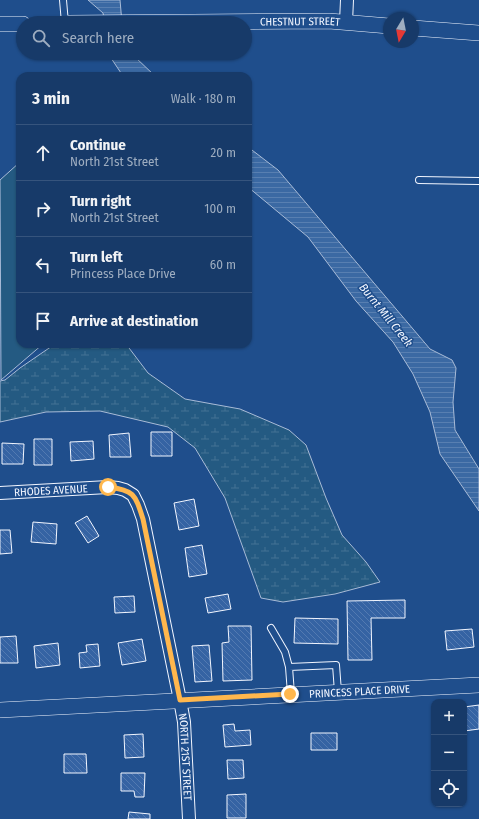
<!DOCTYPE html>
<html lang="en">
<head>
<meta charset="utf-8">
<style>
	:root { --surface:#173a69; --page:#244571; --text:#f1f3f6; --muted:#9eadc0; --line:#36547d }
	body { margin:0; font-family:"Fira Sans Condensed",sans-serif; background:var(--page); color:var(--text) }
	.controls { position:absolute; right:12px; bottom:12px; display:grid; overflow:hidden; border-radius:8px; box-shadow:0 1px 3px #0004 }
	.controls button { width:36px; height:36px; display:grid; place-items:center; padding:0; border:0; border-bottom:1px solid var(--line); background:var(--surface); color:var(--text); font:20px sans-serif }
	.compass { position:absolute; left:383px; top:12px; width:36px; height:36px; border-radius:50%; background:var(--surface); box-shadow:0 1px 3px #0004; rotate:190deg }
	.stop { position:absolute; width:12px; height:12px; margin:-9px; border:3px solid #ffb74d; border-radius:50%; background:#fff }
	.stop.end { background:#ffb74d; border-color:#fff; box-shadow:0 1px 4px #0008 }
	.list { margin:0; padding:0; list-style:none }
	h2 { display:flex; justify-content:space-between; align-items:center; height:52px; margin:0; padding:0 16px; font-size:17px }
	h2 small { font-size:13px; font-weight:400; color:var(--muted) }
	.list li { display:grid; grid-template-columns:26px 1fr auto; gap:12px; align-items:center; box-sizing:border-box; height:56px; padding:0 16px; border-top:1px solid var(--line) }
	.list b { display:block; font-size:15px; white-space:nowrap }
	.list p { margin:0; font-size:13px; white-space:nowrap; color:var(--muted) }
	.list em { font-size:13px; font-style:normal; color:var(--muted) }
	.icon { flex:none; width:22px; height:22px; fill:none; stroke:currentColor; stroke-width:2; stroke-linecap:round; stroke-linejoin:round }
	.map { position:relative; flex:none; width:479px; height:819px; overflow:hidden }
	.search { position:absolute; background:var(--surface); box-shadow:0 1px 3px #0004; left:16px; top:16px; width:236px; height:44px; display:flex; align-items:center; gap:10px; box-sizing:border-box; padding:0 14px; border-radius:22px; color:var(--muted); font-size:15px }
	.panel { position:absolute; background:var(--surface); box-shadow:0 1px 3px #0004; left:16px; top:72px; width:236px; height:276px; border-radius:12px }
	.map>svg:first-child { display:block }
</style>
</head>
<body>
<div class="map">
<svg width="479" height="819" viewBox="0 0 479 819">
	<defs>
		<pattern id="wetland-marsh" width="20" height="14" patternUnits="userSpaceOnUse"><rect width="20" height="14" fill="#245a82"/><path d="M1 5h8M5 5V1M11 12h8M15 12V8" fill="none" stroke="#447295"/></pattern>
		<pattern id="water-rules" width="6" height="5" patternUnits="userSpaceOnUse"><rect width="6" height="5" fill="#3b69a3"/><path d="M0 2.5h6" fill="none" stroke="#587fb1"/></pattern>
		<pattern id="building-back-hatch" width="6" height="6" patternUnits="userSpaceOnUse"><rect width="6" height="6" fill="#3563a3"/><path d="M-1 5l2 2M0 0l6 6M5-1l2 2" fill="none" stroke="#537ab1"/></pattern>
	</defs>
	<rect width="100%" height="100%" fill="#1f4e8c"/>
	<path fill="url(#wetland-marsh)" stroke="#a8bbd7" d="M55,344H126L148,373L185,399L240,409L289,430L306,445L326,498L342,535L366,562L380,582L335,594L283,602L261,598L225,498L195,448L168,427L100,411L46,412L0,422V381L5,380L20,368Z"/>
	<path fill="#245a82" stroke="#a8bbd7" d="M20,162V344H43L1,380L0,180Z"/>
	<path fill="url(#water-rules)" stroke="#a8bbd7" d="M88,0H120L122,23H105L103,13Z
		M110,53H133L134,56L155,76H123L111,58Z
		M248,147L278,170L430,349L452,360L456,368L453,402L455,430L479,469V511L440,454L430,412L413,374L393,342L356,301L308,237L248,187Z"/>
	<path fill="url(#building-back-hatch)" stroke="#f2f6ff" d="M151,432H172V456H151Z
		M129,433L131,457H110L109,435Z
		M34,439H52V465H34Z
		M93,441L94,459L71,461L70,442Z
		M2,443L24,444L23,464H2Z
		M194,499L199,526L179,530L174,503Z
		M87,516L99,536L88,543L75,523Z
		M33,522L57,524L56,544L31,542Z
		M0,530H10L12,553L0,554Z
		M202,545L207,574L189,577L185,548Z
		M228,594L231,609L208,613L205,598Z
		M134,596L135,612L115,613L114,597Z
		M405,600V618H371L372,660H348L347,601Z
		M295,618L338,619V644L294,643Z
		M228,626H251L252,680L223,681L222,643L229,642Z
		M472,629L474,647L447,650L445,631Z
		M16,636L18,663H0V637Z
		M142,639L146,661L122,665L118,643Z
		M58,643L60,665L36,668L34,646Z
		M98,644L100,666L80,668L79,653L87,652L86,645Z
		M209,645L212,681L195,682L192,646Z
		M479,705V729L464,731V707Z
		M234,724L235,731L250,730L251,745L225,747L223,725Z
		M311,733H337V750H311Z
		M143,734L144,757L125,758L124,735Z
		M64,754H86L87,773H64Z
		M227,760H243L244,778L228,779Z
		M121,773H145L144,797H135L134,791H121Z
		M246,794V818H227V795Z
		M129,812L150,814V819H128Z"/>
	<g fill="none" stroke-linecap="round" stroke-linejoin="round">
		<defs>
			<path id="service" d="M63,0L65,23
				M419,180L479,181
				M271,628L285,652L289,667
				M291,694L289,667L336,665L338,692"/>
			<g id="minor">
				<path d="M346,22L347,0"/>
				<path id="s1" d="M0,493L108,487L118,488L125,490L133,495L138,505L143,519L180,700L184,722L189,819"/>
			</g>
			<g id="tertiary">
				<path id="s2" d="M67,23L329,21L389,26"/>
				<path d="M0,24H23"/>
				<path d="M413,28L479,33"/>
				<path id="s3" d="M0,710L479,685"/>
			</g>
		</defs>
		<use href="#service" stroke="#f2f6ff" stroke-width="8"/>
		<use href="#minor" stroke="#f2f6ff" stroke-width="14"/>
		<use href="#tertiary" stroke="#f2f6ff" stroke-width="16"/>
		<use href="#service" stroke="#1f4e8c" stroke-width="6"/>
		<use href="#minor" stroke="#1f4e8c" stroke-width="12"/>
		<use href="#tertiary" stroke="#1f4e8c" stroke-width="15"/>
	</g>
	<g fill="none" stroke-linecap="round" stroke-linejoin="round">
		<path stroke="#ffb74d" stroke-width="5" d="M108,487C134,490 135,494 143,519L180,700L290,694"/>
	</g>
	<g text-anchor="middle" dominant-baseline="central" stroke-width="3" stroke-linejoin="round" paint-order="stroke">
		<g font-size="11" fill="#f2f6ff" stroke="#1f4e8c">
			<text stroke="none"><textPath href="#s2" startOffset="233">CHESTNUT STREET</textPath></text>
			<text stroke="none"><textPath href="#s1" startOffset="51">RHODES AVENUE</textPath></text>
			<text stroke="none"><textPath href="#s3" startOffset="360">PRINCESS PLACE DRIVE</textPath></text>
			<text stroke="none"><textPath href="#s1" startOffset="403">NORTH 21ST STREET</textPath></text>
		</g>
		<g font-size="12" font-style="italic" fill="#f2f6ff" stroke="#1f4e8c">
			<text transform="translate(386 315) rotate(51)">Burnt Mill Creek</text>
		</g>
	</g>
</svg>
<div class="controls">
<button>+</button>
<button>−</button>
<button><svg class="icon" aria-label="locate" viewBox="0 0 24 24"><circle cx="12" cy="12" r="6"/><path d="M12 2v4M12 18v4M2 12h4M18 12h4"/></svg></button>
</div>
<svg class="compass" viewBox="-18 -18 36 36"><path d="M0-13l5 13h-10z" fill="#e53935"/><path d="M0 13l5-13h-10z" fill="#9eadc0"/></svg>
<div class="stop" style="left:108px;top:487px"></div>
<div class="stop end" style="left:290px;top:694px"></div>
<div class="search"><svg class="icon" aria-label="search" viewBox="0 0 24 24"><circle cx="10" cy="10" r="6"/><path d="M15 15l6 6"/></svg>Search here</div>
<section class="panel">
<h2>3 min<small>Walk · 180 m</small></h2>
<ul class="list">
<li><svg class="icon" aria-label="ahead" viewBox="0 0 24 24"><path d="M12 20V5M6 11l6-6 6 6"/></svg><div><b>Continue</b><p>North 21st Street</p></div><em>20 m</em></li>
<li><svg class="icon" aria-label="right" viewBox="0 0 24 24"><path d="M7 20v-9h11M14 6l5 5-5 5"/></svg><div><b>Turn right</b><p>North 21st Street</p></div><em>100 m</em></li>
<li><svg class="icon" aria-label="left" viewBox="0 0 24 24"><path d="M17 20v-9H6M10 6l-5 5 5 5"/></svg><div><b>Turn left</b><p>Princess Place Drive</p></div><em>60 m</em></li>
<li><svg class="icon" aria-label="arrive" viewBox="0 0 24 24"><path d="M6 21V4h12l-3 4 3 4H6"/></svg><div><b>Arrive at destination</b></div></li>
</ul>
</section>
</div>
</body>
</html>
